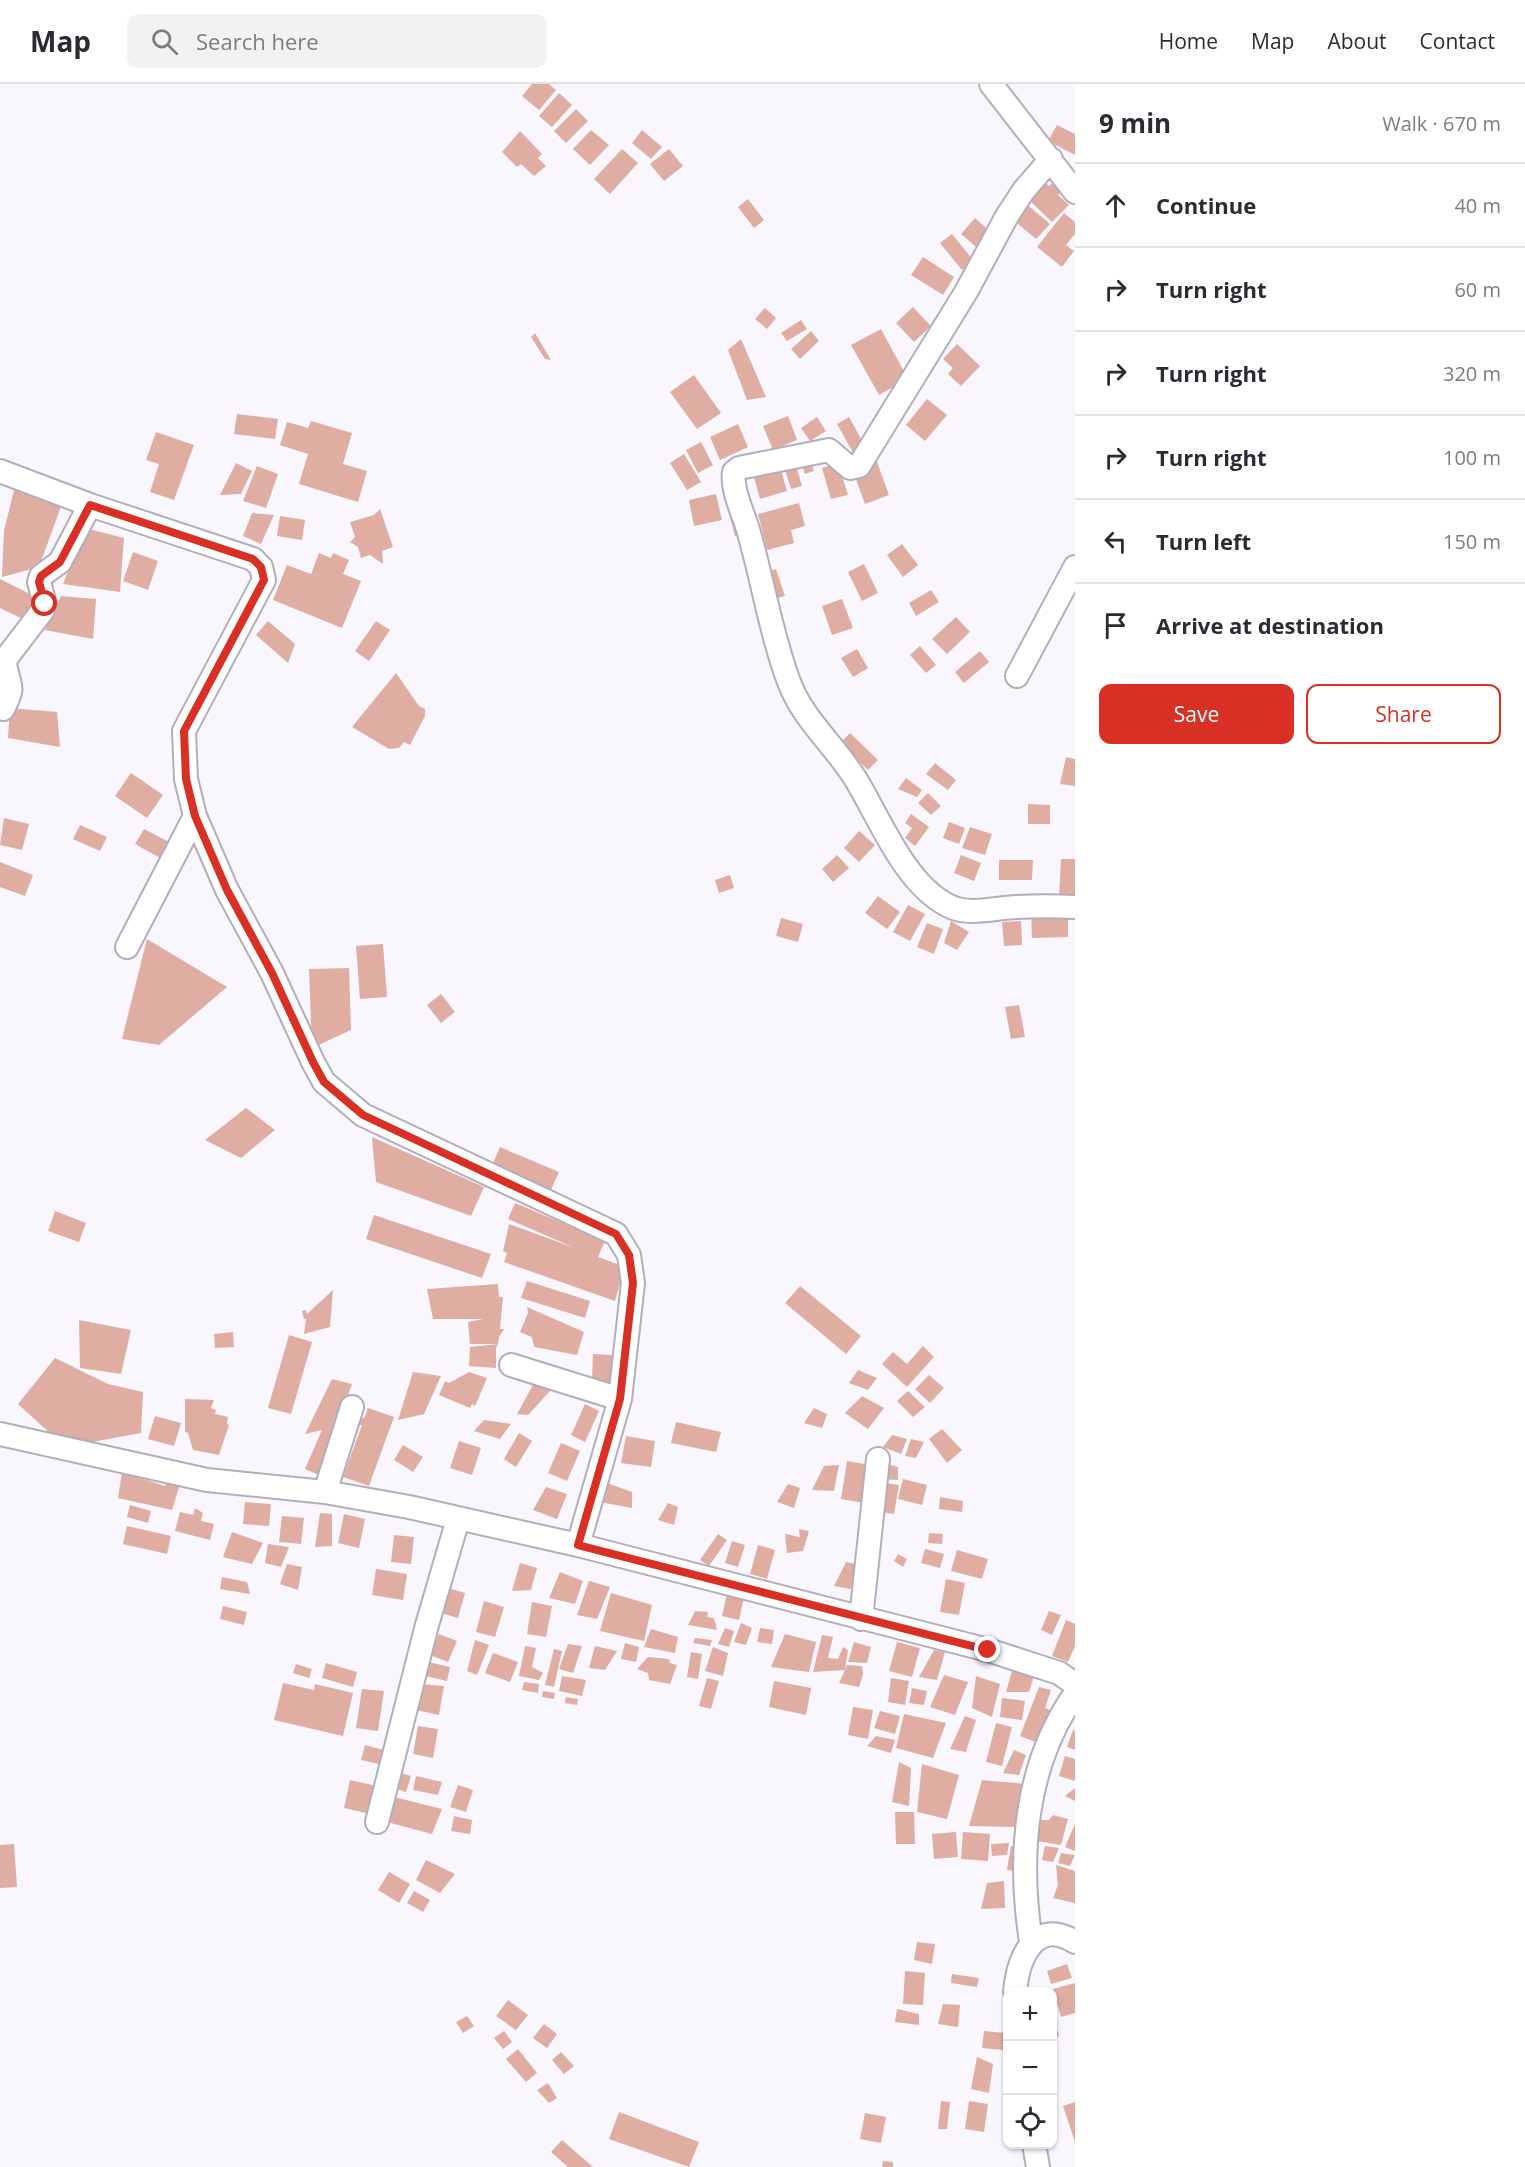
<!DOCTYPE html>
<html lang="en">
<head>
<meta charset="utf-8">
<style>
	:root { --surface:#fff; --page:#f2f2f3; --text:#2b2b33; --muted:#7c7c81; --line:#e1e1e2; --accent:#d93025 }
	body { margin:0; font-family:"Open Sans",sans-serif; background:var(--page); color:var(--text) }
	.controls { position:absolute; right:18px; bottom:18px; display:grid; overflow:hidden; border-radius:12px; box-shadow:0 2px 4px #0004 }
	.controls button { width:54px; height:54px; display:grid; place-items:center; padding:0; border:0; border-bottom:2px solid var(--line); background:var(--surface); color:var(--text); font:30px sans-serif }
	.stop { position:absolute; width:18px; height:18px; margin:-14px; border:4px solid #d93025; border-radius:50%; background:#fff }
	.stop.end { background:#d93025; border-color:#fff; box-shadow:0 2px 6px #0008 }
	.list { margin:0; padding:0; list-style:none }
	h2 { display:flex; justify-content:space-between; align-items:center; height:78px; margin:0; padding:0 24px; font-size:26px }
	h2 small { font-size:20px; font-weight:400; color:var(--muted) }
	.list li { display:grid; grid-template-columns:39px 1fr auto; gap:18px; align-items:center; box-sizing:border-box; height:84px; padding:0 24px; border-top:2px solid var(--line) }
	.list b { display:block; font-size:22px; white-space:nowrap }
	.list em { font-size:20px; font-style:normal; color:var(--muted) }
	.actions { display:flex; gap:12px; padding:18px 24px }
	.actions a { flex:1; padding:14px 0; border:2px solid var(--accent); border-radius:12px; text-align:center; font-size:21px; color:var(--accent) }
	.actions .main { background:var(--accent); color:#fff }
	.icon { flex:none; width:33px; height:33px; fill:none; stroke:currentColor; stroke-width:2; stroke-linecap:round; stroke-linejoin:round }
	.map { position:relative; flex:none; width:1075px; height:2083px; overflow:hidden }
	header { display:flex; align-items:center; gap:36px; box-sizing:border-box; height:84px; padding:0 30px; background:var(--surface); border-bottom:2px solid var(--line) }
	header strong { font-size:28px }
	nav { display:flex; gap:33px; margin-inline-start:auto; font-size:21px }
	.search { width:420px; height:54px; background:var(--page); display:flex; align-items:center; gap:15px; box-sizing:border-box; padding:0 21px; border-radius:12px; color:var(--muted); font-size:22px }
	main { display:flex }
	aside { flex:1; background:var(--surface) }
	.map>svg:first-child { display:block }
</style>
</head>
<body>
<header>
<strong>Map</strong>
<div class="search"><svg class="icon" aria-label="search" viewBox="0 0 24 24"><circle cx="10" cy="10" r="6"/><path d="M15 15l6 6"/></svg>Search here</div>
<nav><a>Home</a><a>Map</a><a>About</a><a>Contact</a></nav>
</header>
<main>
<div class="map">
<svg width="1075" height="2083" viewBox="0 0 1075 2083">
	<rect width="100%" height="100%" fill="#f9f6fe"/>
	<path fill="#dfada1" d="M532,0H549L556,6L539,26L522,12Z
		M559,9L572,21L552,43L539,32Z
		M576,25L588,37L566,59L554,47Z
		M1057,41L1075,50V71L1048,57Z
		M591,46L609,61L590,81L573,65Z
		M642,46L662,63L651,75L632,59Z
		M520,47L542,70L538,74L546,82L534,92L521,80L517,83L502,68Z
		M622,65L638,79L610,110L594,95Z
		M669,65L683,82L664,97L650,80Z
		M1055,96L1064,104L1058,111L1069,121L1052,138L1027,114L1044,97L1049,102Z
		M748,115L764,136L754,144L738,123Z
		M1024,118L1050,140L1036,155L1011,134Z
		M1064,129L1075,138V150L1066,161L1074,167L1062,183L1037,163Z
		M975,134L994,151L981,167L961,150Z
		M952,150L974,177L962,186L940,159Z
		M923,173L954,193L943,211L911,191Z
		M913,223L931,242L914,258L896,239Z
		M765,224L776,234L767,245L755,235Z
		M801,236L807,245L787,257L781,249Z
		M881,245L908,295L879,311L851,261Z
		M811,247L819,257L800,275L791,265Z
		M535,249L551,276L545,275L531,253Z
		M741,255L766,313L747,316L728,266Z
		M957,260L980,282L961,302L948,290L953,284L943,275Z
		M694,291L721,329L697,345L670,308Z
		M927,315L947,331L925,357L906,341Z
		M237,330L278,335L275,355L234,350Z
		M788,332L797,356L773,366L763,342Z
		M817,333L826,347L810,357L801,344Z
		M849,333L864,360L855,372L837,340Z
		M311,337L352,349L343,380L367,387L358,418L299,400L308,370L280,361L287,338L308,344Z
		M738,340L748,363L720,376L710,353Z
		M156,348L194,361L174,416L150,408L159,380L146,376Z
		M701,358L713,381L698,389L686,366Z
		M684,370L701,398L687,406L670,379Z
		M794,375L802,402L791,405L783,379Z
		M810,375L814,387L805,390L801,378Z
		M877,378L889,411L865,420L853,387Z
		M236,379L252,387L241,410L220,411Z
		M779,379L787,407L760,415L752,386Z
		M838,379L848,411L831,415L822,384Z
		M257,382L278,390L266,424L243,417Z
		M15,402L63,417L39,483L2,493L4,447Z
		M716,410L722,436L694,442L689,416Z
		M737,418L746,449L735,452L727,421Z
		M799,419L805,442L791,446L794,459L767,466L758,430Z
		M380,425L393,463L382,467L383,480L370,471L361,474L358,463L350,458L355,453L350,438L374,431Z
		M252,429L274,431L261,460L243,452Z
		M280,432L305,436L302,456L277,452Z
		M85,444L124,454L120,508L63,500Z
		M902,460L918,481L903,493L887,471Z
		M133,468L158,477L148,506L123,497Z
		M319,469L331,474L333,469L349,476L343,490L361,497L342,544L273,516L287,481L311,490Z
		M864,480L878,509L862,517L848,488Z
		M776,485L785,512L774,515L765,489Z
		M0,495L38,514L27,537L0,524Z
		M931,506L939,518L916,532L909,519Z
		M61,512L96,515L93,555L45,546Z
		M842,515L853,544L832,551L822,522Z
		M956,533L970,548L947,570L932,555Z
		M268,537L295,560L288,579L256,551Z
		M376,537L390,546L369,577L355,567Z
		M920,562L936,581L926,589L910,571Z
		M857,565L868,584L853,593L841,574Z
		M980,567L989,578L964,599L955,588Z
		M396,589L419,622L425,625V632L410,661L404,658L399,664L389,665L352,643Z
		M10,624L57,628L60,663L8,654Z
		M850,649L878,676L868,686L840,659Z
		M1066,673L1075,675V702L1060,700Z
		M935,679L956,696L948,706L926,690Z
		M131,689L163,711L147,734L115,712Z
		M906,694L922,706L917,713L898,705Z
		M928,709L941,722L931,731L918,719Z
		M1028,720L1050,721V740H1028Z
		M911,730L929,743L915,762L905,754L912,744L905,739Z
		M4,734L29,740L22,766L0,761Z
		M949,738L965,744L959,760L943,754Z
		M80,741L107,753L100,767L73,755Z
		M970,743L992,750L985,771L962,764Z
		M144,745L171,759L162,775L135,760Z
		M859,747L875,761L859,778L844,764Z
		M837,771L849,784L833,798L822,785Z
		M961,771L981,779L974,797L954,789Z
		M1061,775H1075V815L1059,814Z
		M999,776H1033L1032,796H999Z
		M0,778L33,791L25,812L0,803Z
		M730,791L734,804L719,809L715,796Z
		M878,812L900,828L887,845L865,829Z
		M908,821L925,830L910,857L893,848Z
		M1068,826V853L1032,854L1031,827Z
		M781,834L803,840L798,858L776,852Z
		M951,837L969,848L957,866L944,859Z
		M1021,837L1022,861L1004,862L1002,838Z
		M927,839L943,845L934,870L917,863Z
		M147,855L227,903L159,961L122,955Z
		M383,860L387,913L360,915L356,862Z
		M349,884L351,946L312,964L309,885Z
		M441,910L455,928L441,939L427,921Z
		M1019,921L1025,953L1011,955L1005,923Z
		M246,1024L275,1046L241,1074L205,1056Z
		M372,1053L484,1103L471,1132L376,1098Z
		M500,1063L559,1088L550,1108L491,1084Z
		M515,1119L605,1157L598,1173L625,1183L615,1217L504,1178L507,1169L503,1167L509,1140L575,1164L508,1135Z
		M55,1127L86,1139L79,1158L48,1147Z
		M374,1131L491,1170L482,1194L366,1155Z
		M527,1197L590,1217L585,1234L521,1214Z
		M498,1200L499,1213H503L500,1245H504L499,1253L498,1260L496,1264V1284L469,1282L470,1263L498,1260H470L468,1238L483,1235H433L427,1205Z
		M800,1202L861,1252L846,1270L785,1219Z
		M333,1206L330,1243L304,1250L306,1235H304L302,1227L306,1226L307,1230Z
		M527,1223L584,1248L577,1271L534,1263L532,1253L520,1248L528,1229Z
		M79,1236L131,1246L121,1290L80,1284Z
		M233,1248L234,1263L215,1264L214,1250Z
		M289,1251L312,1258L291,1330L268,1324Z
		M923,1262L934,1273L907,1303L882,1280L893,1268L907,1280Z
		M593,1270L612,1271L611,1298L592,1297Z
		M55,1274L108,1300L143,1308L141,1349L65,1363L18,1320Z
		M858,1286L877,1294L868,1306L849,1299Z
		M413,1288L441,1292L424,1330L398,1336Z
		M469,1288L487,1294L475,1322L472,1320L470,1324L439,1311L445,1297L449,1299Z
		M929,1291L944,1304L930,1319L915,1305Z
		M332,1295L352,1300L319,1391L305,1385L322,1346L305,1350Z
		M533,1301L552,1305L528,1331L517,1330Z
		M908,1307L925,1323L913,1333L897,1317Z
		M862,1312L884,1324L868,1345L845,1329Z
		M185,1315L214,1316L211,1324L216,1326L215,1330L228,1333L227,1340L229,1341L219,1371L193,1366L188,1349L185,1348Z
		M585,1320L599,1327L585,1358L571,1351Z
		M368,1324L394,1333L369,1402L343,1393L362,1341H356L365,1332Z
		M814,1324L827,1330L822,1344L804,1339Z
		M155,1332L181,1339L174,1362L148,1355Z
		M484,1336L511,1340L500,1355L474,1347Z
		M676,1338L721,1348L716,1368L671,1359Z
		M942,1345L962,1366L947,1379L929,1355Z
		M519,1349L532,1357L516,1383L504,1375Z
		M892,1351L907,1355L901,1370L883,1363Z
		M626,1352L655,1357L651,1383L621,1379Z
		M911,1355L924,1358L916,1374L905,1372Z
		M459,1357L481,1364L472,1391L450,1384Z
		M561,1359L580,1367L567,1397L548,1389Z
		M403,1361L423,1373L413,1388L394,1376Z
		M847,1377L870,1381L864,1419L841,1415Z
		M883,1379L898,1383V1396L881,1395Z
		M839,1381L834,1407L812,1406L824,1382Z
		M122,1388L165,1402L168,1394L181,1397L172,1426L118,1414Z
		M903,1395L927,1401L922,1421L898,1415Z
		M873,1397L899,1401L894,1430L868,1426Z
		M607,1399L632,1408V1424L600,1418Z
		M788,1400L800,1404L794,1424L777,1418Z
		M546,1403L567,1410L557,1435L533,1426Z
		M940,1413L963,1417L962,1428L939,1425Z
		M245,1418L271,1420L269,1442L243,1440Z
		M668,1419L678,1423L674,1441L658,1436Z
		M130,1421L151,1427L148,1439L127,1433Z
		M195,1424L203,1429L201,1437L214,1440L210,1456L175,1447L180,1428L193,1431Z
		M320,1429L332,1430V1462L315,1463Z
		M344,1430L365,1435L359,1464L338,1459Z
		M282,1432L304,1434L301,1460L279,1458Z
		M127,1442L171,1452L167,1470L123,1460Z
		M799,1445L809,1447L803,1467L787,1469L785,1450L800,1453Z
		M232,1448L263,1459L252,1480L223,1473Z
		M929,1449L943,1450L942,1460L928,1459Z
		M718,1450L727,1456L709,1482L700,1476Z
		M394,1451L414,1453L411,1480L391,1478Z
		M732,1457L745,1461L738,1483L725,1479Z
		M268,1460L289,1463L281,1483L265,1479Z
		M758,1461L775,1466L767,1495L750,1490Z
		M925,1465L944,1470L940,1484L921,1479Z
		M957,1466L988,1475L982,1495L951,1487Z
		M898,1470L907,1475L903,1483L894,1477Z
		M846,1478L857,1480L851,1505L834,1502Z
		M520,1479L537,1484L531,1506L512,1507Z
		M287,1480L302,1483L298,1506L280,1500Z
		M376,1485L407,1490L403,1516L372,1511Z
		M560,1488L583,1497L575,1520L549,1514Z
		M222,1493L247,1498L250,1510L220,1505Z
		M946,1495L965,1499L959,1531L940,1528Z
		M589,1497L610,1503L597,1535L577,1531Z
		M448,1504L465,1509L458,1534L441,1529Z
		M611,1509L652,1521L644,1557L600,1547Z
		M727,1509L744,1513L739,1536L722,1532Z
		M484,1517L504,1523L495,1553L476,1548Z
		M532,1518L552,1522L546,1553L527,1550Z
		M223,1522L247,1528L244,1541L220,1535Z
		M695,1527L708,1528L707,1533L714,1534L717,1546L688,1541Z
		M1049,1527L1061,1531L1052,1551L1041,1546Z
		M1066,1536L1075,1540V1562L1068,1578L1052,1572Z
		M741,1539L752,1544L746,1561L734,1558Z
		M725,1544L734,1547L729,1563L718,1560Z
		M760,1544L774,1546L772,1560L757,1558Z
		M651,1545L678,1553L675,1569L644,1563Z
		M439,1550L457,1557L448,1578L430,1571Z
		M785,1550L816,1558L809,1588L771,1583Z
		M822,1551L833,1553L828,1574L838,1575L843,1563L848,1566L845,1586L847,1581L862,1582L863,1590L859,1603L839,1599L845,1586L813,1588Z
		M695,1554L712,1556L710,1562L693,1559Z
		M475,1556L489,1561L477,1591L467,1587Z
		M854,1558L871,1563L867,1579L848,1578Z
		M897,1558L920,1564L912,1593L889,1587Z
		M625,1559L639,1563L636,1578L621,1575Z
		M568,1560L582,1562L573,1589L559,1585Z
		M525,1562L536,1564L532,1583L543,1589L539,1596L519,1592Z
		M595,1562L617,1567L605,1586L589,1584Z
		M713,1563L728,1569L723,1592L705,1587Z
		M554,1565L562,1567L554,1603L545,1601Z
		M934,1566L945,1568L937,1596L919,1593Z
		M691,1568L702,1570L698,1595L687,1593Z
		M493,1569L518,1578L510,1598L485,1589Z
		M1017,1569L1039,1576L1029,1608H1006Z
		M648,1573L669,1575L670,1579L677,1581L670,1600L649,1596L648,1589L637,1585Z
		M424,1577L450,1583L447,1597L421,1591Z
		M326,1579L357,1588L353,1603L322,1594Z
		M296,1580L312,1585L309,1594L293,1589Z
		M944,1591L968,1598L955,1631L930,1623Z
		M562,1592L586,1596L582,1612L559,1607Z
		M976,1592L1000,1600L992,1633L972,1624Z
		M707,1594L719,1597L711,1625L699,1622Z
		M891,1594L909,1597L905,1621L888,1618Z
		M774,1597L811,1604L806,1631L769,1623Z
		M524,1598L539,1600L538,1609L522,1606Z
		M283,1599L314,1606L315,1600L353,1609L343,1652L274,1636Z
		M422,1600L444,1602L439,1631L416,1626Z
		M1039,1603L1051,1606L1045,1624L1058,1630L1043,1661L1020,1652Z
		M912,1604L927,1607L924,1621L909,1619Z
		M362,1605L384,1607L378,1647L356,1644Z
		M543,1607L555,1609L554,1615L542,1613Z
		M566,1613L578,1615L577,1621L565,1619Z
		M1002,1614L1025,1617L1022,1636L1000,1633Z
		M853,1623L873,1626L868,1655L848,1651Z
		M880,1627L900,1632L895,1650L874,1644Z
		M904,1630L946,1639L933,1674L896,1664Z
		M965,1632L976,1636L966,1668L950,1665Z
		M996,1639L1012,1643L1002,1682L986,1678Z
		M418,1642L438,1645L433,1674L413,1670Z
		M1073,1646L1075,1647V1666L1067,1663Z
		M876,1652L895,1656L891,1669L867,1662Z
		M365,1661L387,1667L383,1681L361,1676Z
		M1014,1666L1026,1671L1019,1691L1003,1689Z
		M1065,1672L1075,1675V1697L1059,1692Z
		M899,1678L911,1684L909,1722L892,1718Z
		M922,1680L959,1691L947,1735L917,1728Z
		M398,1688L411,1692L406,1708L393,1704Z
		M416,1692L442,1698L438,1711L413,1706Z
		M350,1696L377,1702L370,1730L344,1724Z
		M982,1696L1026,1700L1015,1743L969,1742Z
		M458,1701L473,1706L466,1728L450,1723Z
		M1075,1704V1717L1065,1712Z
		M390,1712L442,1725L432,1750L387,1738Z
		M895,1728H914L915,1760H896Z
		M1053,1731L1068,1735L1061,1761L1037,1757L1039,1736H1049Z
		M454,1732L472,1736L470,1750L451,1747Z
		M1075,1740V1767L1065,1763Z
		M956,1748L958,1773L934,1775L932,1750Z
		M963,1748L990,1750L988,1777L961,1775Z
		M1009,1759L1007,1771L992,1772L991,1760Z
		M14,1760L17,1803L0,1804V1761Z
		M1011,1762L1021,1764L1017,1787L1007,1786Z
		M1045,1762L1059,1764L1053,1778L1042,1776Z
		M1061,1769L1075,1771L1070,1782L1058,1779Z
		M426,1776L455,1790L440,1809L416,1796Z
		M1056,1781L1075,1787V1819L1053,1814L1058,1801Z
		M389,1788L410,1800L399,1819L378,1806Z
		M1004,1797L1005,1824L981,1825L987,1799Z
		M414,1807L430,1816L423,1828L407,1819Z
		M917,1858L935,1860L932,1880L914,1876Z
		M1067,1880L1072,1894L1051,1900L1047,1887Z
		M905,1887L925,1889L923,1921L903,1920Z
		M952,1890L979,1894L977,1903L951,1899Z
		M1075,1899V1929L1061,1933L1053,1905Z
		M508,1916L528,1931L516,1946L496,1932Z
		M943,1920L960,1921L958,1943L938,1940Z
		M897,1925L919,1930V1941L895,1938Z
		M467,1932L474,1942L463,1949L456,1938Z
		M1054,1934L1059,1952L1053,1954V1935Z
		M544,1940L557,1950L547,1964L533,1954Z
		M504,1947L512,1958L503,1965L494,1954Z
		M984,1947L1005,1949L1003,1966L982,1964Z
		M518,1965L537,1989L526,1998L506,1975Z
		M561,1968L574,1982L564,1990L552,1976Z
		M977,1973L993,1980L989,2009L971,2005Z
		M548,1999L557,2014L549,2019L537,2006Z
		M941,2017L950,2018L947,2045H938Z
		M969,2017L988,2020L984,2048L965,2045Z
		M1075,2018V2058L1063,2022Z
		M619,2028L699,2058L689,2083L609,2055Z
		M865,2029L886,2033L881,2059L860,2055Z
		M562,2056L593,2083H568L551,2068Z
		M883,2077L893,2078V2083H882Z"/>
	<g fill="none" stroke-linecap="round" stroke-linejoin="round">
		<defs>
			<path id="minor" d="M991,0L1075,108
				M1051,75L1024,106L1007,132L966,208L859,382L850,384L829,366L739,384L734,388C731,406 744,430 749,449C763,498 771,550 789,598C804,638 838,664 858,699C881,738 906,801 949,822C969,832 994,824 1016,823C1035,822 1055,822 1075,823
				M0,387L90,421L253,475L261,483L264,496L184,647L186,695L195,732L227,806L272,889L313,978L324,998L363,1031L616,1150L629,1171L633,1199L620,1315
				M1017,592L1075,483
				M3,625C16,600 9,604 5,580L7,573L43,526L45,520L39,498L41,492L60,478L90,421
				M127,863L195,732
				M511,1281L620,1315L578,1461
				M0,1350L207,1396L325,1408L409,1423L578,1461L988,1566L1059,1589L1075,1600
				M325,1408L352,1323
				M861,1535L878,1375
				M377,1738L427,1541L458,1435
				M1031,1858C1018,1774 1024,1682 1075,1610
				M1015,1908C1018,1874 1035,1833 1075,1858
				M1034,2060L1038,2083"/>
		</defs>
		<use href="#minor" stroke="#b2aebb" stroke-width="26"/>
		<use href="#minor" stroke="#fff" stroke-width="22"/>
	</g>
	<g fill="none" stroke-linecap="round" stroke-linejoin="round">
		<path stroke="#d93025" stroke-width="8" d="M45,520L39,498L41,492L60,478L90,421L253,475L261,483L264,496L184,647L186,695L195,732L227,806L272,889L313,978L324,998L363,1031L616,1150L629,1171L633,1199L620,1315L578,1461L988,1566"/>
	</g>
</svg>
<div class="controls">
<button>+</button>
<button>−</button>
<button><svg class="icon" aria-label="locate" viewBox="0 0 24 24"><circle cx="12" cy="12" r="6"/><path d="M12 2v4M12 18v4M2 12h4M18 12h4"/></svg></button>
</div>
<div class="stop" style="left:45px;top:520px"></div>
<div class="stop end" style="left:988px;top:1566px"></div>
</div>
<aside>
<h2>9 min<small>Walk · 670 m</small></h2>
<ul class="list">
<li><svg class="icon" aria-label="ahead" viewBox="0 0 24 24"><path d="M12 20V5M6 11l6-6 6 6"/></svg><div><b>Continue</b></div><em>40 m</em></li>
<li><svg class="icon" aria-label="right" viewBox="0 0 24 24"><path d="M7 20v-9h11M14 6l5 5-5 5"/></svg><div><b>Turn right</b></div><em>60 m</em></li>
<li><svg class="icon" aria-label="right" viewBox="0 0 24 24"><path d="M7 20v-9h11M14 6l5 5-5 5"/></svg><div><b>Turn right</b></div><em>320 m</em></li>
<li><svg class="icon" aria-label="right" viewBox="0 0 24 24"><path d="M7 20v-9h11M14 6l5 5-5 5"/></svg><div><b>Turn right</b></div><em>100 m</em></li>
<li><svg class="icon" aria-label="left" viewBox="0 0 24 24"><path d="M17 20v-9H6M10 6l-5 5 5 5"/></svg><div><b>Turn left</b></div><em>150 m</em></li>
<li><svg class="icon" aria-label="arrive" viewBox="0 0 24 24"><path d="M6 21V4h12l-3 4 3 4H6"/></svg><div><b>Arrive at destination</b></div></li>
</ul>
<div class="actions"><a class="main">Save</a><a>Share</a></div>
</aside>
</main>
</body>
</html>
